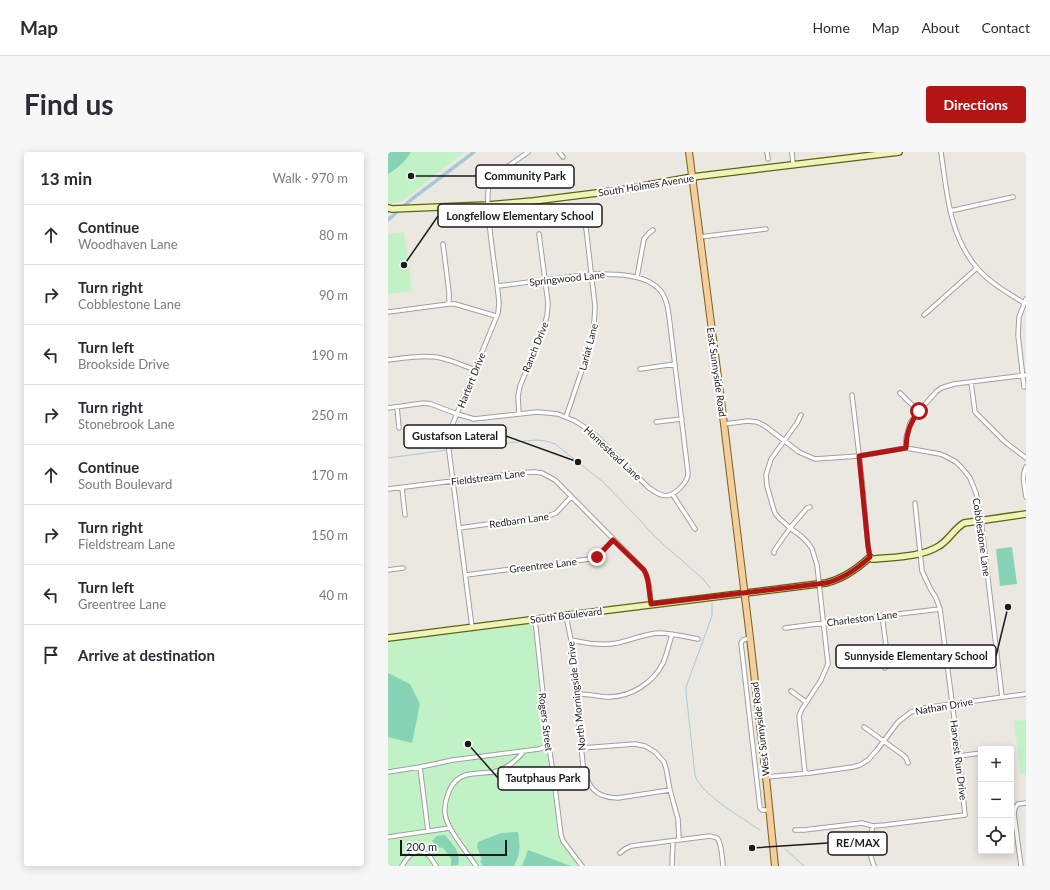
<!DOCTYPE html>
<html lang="en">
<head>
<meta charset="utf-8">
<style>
	:root { --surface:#fff; --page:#f7f7f7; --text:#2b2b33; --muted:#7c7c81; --line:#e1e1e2; --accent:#b21514 }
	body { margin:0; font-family:Lato,sans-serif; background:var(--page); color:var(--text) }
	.controls { position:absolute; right:12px; bottom:12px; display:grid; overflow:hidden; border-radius:4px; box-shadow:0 2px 10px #0003 }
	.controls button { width:36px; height:36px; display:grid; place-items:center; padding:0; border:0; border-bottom:1px solid var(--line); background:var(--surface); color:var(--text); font:20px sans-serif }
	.scale { position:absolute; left:12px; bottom:10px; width:107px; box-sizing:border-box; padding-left:4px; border:2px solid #1b1b1b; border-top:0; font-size:11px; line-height:14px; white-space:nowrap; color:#1b1b1b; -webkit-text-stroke:3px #fff; paint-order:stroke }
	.stop { position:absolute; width:12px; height:12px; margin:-9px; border:3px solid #b21514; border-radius:50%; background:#fff }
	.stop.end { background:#b21514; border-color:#fff; box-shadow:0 1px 4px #0008 }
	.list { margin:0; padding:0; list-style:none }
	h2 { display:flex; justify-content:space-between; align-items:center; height:52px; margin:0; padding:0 16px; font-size:17px }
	h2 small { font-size:13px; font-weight:400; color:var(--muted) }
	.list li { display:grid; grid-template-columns:26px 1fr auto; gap:12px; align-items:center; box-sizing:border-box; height:60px; padding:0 16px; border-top:1px solid var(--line) }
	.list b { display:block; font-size:15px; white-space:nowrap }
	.list p { margin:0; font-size:13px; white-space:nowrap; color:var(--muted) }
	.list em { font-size:13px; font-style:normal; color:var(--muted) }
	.icon { flex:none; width:22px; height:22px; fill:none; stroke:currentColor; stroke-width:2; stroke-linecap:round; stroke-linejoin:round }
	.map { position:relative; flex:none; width:638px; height:714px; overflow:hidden; border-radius:4px }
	header { display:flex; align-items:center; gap:24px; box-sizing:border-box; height:56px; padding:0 20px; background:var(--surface); border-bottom:1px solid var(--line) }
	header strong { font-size:19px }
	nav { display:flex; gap:22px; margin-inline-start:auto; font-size:14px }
	.intro { display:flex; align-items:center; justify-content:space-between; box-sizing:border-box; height:96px; padding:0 24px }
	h1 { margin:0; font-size:28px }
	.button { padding:10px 18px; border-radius:4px; background:var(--accent); color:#fff; font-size:14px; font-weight:700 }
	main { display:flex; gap:24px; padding:0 24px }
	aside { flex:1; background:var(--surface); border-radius:4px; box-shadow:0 2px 10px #0003 }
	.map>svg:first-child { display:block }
</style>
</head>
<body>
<header>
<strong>Map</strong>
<nav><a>Home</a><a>Map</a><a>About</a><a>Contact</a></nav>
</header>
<div class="intro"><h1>Find us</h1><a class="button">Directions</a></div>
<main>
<aside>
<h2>13 min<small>Walk · 970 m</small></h2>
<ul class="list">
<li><svg class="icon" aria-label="ahead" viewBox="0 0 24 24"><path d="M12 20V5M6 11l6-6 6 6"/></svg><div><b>Continue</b><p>Woodhaven Lane</p></div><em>80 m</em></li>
<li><svg class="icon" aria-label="right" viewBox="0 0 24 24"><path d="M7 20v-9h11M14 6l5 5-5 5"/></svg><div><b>Turn right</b><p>Cobblestone Lane</p></div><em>90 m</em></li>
<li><svg class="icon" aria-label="left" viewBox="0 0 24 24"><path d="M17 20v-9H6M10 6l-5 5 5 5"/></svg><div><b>Turn left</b><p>Brookside Drive</p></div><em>190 m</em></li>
<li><svg class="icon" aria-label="right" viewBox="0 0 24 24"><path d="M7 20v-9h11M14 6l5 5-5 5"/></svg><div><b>Turn right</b><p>Stonebrook Lane</p></div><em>250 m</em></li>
<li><svg class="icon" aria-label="ahead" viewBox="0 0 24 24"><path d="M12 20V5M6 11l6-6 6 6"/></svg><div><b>Continue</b><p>South Boulevard</p></div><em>170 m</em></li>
<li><svg class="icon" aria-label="right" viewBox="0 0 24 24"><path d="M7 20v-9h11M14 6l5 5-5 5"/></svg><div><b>Turn right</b><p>Fieldstream Lane</p></div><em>150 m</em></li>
<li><svg class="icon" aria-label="left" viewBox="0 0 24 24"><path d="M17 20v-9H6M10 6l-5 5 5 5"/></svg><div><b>Turn left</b><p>Greentree Lane</p></div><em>40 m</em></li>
<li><svg class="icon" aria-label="arrive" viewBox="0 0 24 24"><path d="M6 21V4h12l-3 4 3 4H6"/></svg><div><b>Arrive at destination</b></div></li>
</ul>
</aside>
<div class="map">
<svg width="638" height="714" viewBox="0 0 638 714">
	<rect width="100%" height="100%" fill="#ebe8e1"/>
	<path fill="#c1f2c6" d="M0,0H76L16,48L0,53Z
		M16,80L24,139L0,142V82Z
		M147,467L173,683L194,714H0V486Z
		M638,568V623H633L626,569Z"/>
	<path fill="#87d3b6" d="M0,0H23C17,10 10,16 0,22Z
		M624,395L629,432L612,434L608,397Z
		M0,521L22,532L32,552L24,591L0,585Z
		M130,680C132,694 133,701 126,714H95L92,709L94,708L89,695L90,690L113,681Z
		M57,683C64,692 74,700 70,713L63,714V706L55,696L49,695L44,689L49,684Z
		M140,698L183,714H134Z"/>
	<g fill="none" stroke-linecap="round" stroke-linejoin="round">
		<path stroke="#a6cad5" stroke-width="1" d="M62,297L148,288L158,289L167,292L214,329L251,367L267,385L315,427L322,436
			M0,306L59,298
			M324,451V464L298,535V540L307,623C312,642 355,666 372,678
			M397,697L416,714"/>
		<path stroke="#a6cad5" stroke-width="3.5" d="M0,68L24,47L86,0"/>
		<defs>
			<path id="street" d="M171,0L175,5
				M379,0L380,7
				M404,0L405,13
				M553,0C559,41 561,83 589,116C602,131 620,141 636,151
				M562,59L625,45
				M311,85L378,77
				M55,92L61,140V152
				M249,125L256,87L261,81L265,78
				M0,160L61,152H67L108,164
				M536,163L589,116
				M0,208C15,206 32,203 48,205C61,207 74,213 87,218
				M252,217L287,212
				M583,230L587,260L617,290L638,306
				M636,235L630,183L631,165L638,147
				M512,241L521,250L531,259
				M464,243L474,328L480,394L482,405
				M9,255L11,276
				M0,256L36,251L43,252L69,262L86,267L149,260L170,262L187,269L204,280L260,335C273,345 281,348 293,335C297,331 300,326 300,321L281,164C280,155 278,145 272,138C257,121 225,122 204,122L110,134
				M131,262L130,244L132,234L153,183L159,164L160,151L151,82
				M413,263L409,271L383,307L378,323L379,334L385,355L387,361L391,366L402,376L413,384L420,391L424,397L429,413L440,512L433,528L414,557L411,564L417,621
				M178,265C184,247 190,230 196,212C202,191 207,176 207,154L198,76
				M268,270L294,267
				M336,272L360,269L369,270L377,274L411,300L427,307L471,304L518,296L552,302L557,304L568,310L575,317L582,326L588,341L593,368L614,545
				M518,296V286L522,271L531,259L548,240L553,236L566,232L638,223
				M638,315C633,324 637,336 638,345
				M14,336L17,363
				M0,337L129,321L146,320L154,321L167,328L256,418C262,428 262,441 263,452
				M285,343L307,377
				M71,376L160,364L168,361L183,345
				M386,401V399L388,396L402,376L419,356L422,355
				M0,418L15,416
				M78,423L202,407L209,405L225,388
				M494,463L498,494L497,516
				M178,464L183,488L195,613C199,634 207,646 230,646L282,638
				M147,467L160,589L165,620L173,683L175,689L194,714
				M84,475L61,299L60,287L61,281L110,161L111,151C110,131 94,44 102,31C107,22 131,7 140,0
				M397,476L436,471L552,457
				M362,486L355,488L353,491L372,656L374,658H382
				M183,488C198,491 213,494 229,491C243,488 256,482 271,481C284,481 297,485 310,487
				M403,539L418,550
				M188,542C199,541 211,545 222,545C244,544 265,531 275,511C279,502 281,492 284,482
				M476,575L515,603L518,606L520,611
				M194,596L247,592L257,594L267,600L276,610L278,616L282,638L290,667L291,688
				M571,604L593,601
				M32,615L40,679
				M0,620L32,615L65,608L151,597L160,594
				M378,625L422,621L465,615L472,613L480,608L489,598L510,570L523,560L535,556L638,542
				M485,674C481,689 480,699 486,714
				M407,678H416L474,671L485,674L497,673L577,663L571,604L552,457L548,446L542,436L534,419L527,351
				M0,685L62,676
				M232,701L237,697L243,694L322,684C325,685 327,685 329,686C334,691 334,707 335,714
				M14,714C19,705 29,693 40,703C44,706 45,710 48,714
				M88,714C79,700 58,676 57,661C56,653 59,644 62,637C65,631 71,625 78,623C87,621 97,621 106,620C118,617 129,608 136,599
				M284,714L285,689
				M633,714L626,662L627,656L630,652L638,651"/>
			<path id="secondary" d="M0,56L4,57L100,53L145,49L233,38L304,25L511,0
				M0,486C146,468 292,448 438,431C455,427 469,417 482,405L484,407H487C506,405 534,405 551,394C561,388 566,377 576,371L638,362"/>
			<path id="primary" d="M301,0L336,272L362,486L378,625L387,714"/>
		</defs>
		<use href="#street" stroke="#9f9f9f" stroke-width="5.5"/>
		<use href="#secondary" stroke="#5b650f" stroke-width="8"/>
		<use href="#primary" stroke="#835d0f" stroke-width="8"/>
		<use href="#street" stroke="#fff" stroke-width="3.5"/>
		<use href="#secondary" stroke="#eff2b9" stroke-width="5.5"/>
		<use href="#primary" stroke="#f1cfa1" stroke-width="6"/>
	</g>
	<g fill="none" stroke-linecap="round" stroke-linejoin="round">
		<path stroke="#b21514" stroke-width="5" d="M209,405L225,388L256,418L258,422L260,429L263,452L438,431C455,427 469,417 482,405L480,394L471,304L518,296C518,282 522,270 531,259"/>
	</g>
	<g text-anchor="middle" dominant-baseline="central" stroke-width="4" stroke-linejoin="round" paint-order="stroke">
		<g font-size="10" fill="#1b1b1b" stroke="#fff">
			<text transform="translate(258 33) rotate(-9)">South Holmes Avenue</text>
			<text transform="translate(179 126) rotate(-6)">Springwood Lane</text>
			<text transform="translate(147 195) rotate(-68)">Ranch Drive</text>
			<text transform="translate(200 195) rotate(-75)">Lariat Lane</text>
			<text transform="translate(329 220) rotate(82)">East Sunnyside Road</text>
			<text transform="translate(83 228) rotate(-68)">Hartert Drive</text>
			<text transform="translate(225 301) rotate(43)">Homestead Lane</text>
			<text transform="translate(100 325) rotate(-7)">Fieldstream Lane</text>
			<text transform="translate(131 368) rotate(-8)">Redbarn Lane</text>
			<text transform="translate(594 385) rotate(82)">Cobblestone Lane</text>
			<text transform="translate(155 413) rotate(-7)">Greentree Lane</text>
			<text transform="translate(178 463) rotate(-7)">South Boulevard</text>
			<text transform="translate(474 466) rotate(-7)">Charleston Lane</text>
			<text transform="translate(188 544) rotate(-96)">North Morningside Drive</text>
			<text transform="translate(556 554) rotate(-10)">Nathan Drive</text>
			<text transform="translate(158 570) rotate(83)">Rogers Street</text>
			<text transform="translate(372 577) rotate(-97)">West Sunnyside Road</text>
			<text transform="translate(571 608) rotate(83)">Harvest Run Drive</text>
		</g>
	</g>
	<path fill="none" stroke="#1b1b1b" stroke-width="1.5" d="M23 24L88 24M16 113L50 64M190 310L118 284M620 455L608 504M80 592L110 626M364 696L440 691"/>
	<g fill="#1b1b1b" stroke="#fff" stroke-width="1.5">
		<circle cx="23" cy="24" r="4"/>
		<circle cx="16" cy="113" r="4"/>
		<circle cx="190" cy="310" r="4"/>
		<circle cx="620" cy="455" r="4"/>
		<circle cx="80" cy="592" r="4"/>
		<circle cx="364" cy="696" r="4"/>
	</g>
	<g fill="#fff" stroke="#1b1b1b" stroke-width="1.5">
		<rect x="88" y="13" width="98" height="23" rx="4"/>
		<rect x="50" y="52" width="164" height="23" rx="4"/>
		<rect x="16" y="273" width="102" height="23" rx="4"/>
		<rect x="448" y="493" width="160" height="23" rx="4"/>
		<rect x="110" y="615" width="91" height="23" rx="4"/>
		<rect x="440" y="680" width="59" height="23" rx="4"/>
	</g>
	<g font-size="11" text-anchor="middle" font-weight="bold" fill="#1b1b1b">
		<text x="137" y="28">Community Park</text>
		<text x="132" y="68">Longfellow Elementary School</text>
		<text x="67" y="288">Gustafson Lateral</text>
		<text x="528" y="508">Sunnyside Elementary School</text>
		<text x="155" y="630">Tautphaus Park</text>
		<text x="470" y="695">RE/MAX</text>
	</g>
</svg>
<div class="controls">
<button>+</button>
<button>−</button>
<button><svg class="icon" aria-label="locate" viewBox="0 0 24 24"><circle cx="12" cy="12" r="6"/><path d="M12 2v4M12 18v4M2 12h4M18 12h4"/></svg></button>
</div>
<div class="scale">200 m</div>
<div class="stop" style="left:531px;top:259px"></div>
<div class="stop end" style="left:209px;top:405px"></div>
</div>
</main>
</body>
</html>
